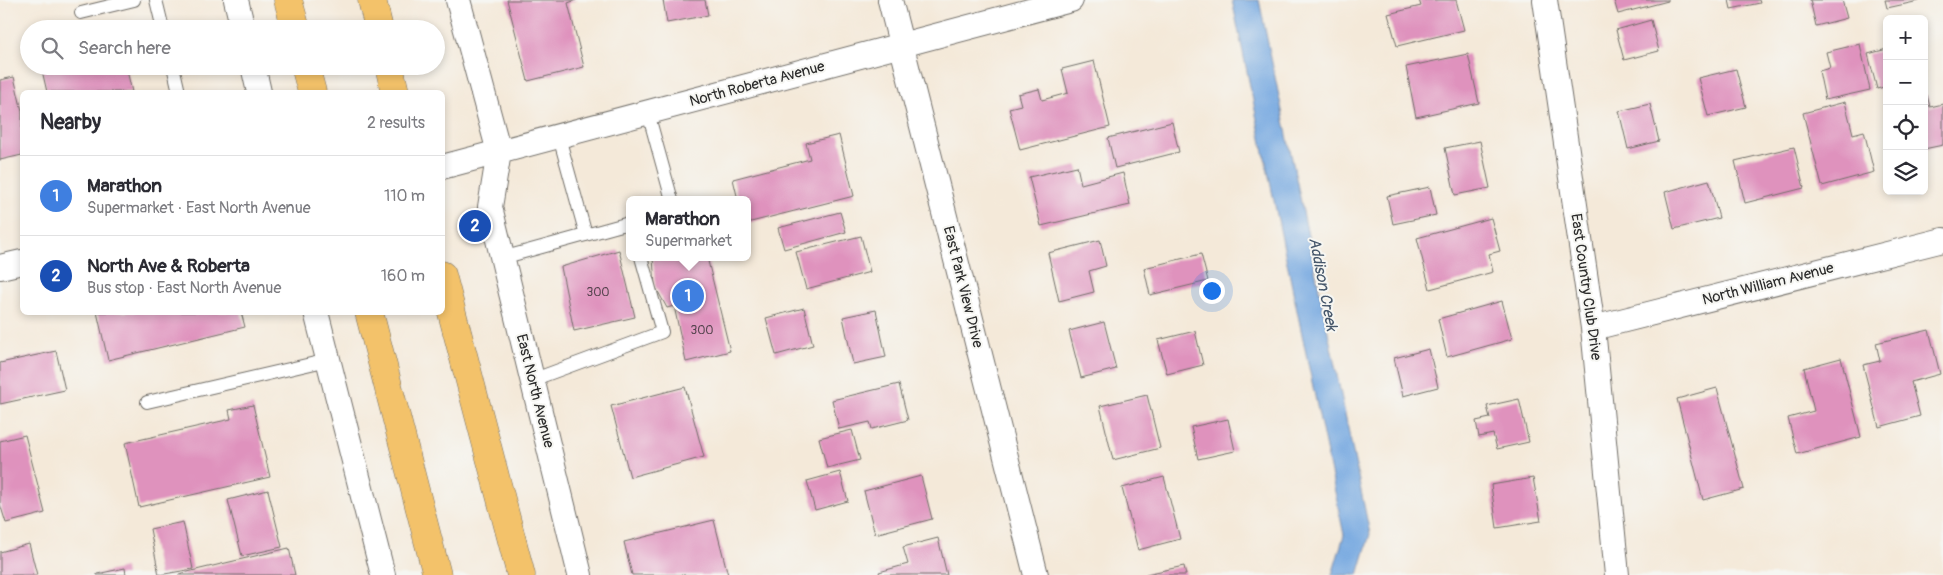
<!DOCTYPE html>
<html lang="en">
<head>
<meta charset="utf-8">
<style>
	:root { --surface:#fff; --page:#f7f7f7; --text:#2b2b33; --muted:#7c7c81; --line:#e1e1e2; --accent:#2563eb }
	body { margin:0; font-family:Pangolin,sans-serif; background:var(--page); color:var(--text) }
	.controls { position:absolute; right:15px; top:15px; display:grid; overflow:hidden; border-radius:8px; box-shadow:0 2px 8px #0003 }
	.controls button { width:45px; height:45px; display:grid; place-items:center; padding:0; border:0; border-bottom:1px solid var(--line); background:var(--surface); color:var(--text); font:25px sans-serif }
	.you { position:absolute; left:1211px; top:290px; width:18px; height:18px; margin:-12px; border:4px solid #fff; border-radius:50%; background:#1a73e8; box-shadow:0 0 0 8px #1a73e833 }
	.badge { display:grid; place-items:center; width:32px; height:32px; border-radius:50%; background:var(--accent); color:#fff; font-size:16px; font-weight:700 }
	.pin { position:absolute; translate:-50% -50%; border:2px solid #fff; box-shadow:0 1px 5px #0006 }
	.popup { position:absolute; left:626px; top:196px; width:125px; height:65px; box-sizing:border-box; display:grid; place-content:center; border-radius:8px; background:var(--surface); filter:drop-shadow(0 1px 4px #0005); font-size:16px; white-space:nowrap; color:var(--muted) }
	.popup b { font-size:19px; color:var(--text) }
	.popup::after { content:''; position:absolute; left:50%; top:100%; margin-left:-10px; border:10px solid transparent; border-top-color:var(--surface) }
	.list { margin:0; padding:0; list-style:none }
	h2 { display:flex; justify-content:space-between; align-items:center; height:65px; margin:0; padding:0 20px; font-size:21px }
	h2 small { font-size:16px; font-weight:400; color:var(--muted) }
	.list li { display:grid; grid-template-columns:32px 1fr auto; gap:15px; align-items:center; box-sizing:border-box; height:80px; padding:0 20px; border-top:1px solid var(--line) }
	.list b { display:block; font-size:19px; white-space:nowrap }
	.list p { margin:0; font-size:16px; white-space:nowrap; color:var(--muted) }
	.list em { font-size:16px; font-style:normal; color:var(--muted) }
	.icon { flex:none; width:28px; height:28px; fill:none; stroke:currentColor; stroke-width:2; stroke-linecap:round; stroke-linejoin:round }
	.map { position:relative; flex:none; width:1943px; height:575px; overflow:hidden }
	.search { position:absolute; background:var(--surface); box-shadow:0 2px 8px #0003; left:20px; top:20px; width:425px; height:55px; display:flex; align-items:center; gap:12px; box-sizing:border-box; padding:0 18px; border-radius:28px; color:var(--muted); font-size:19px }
	.panel { position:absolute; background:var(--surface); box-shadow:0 2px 8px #0003; left:20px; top:90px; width:425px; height:225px; border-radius:8px }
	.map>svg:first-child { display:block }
</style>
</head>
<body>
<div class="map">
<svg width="1943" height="575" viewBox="0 0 1943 575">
	<rect width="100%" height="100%" fill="#f6f6f2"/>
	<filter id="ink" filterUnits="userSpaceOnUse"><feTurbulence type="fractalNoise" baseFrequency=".02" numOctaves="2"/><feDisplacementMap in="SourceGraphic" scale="10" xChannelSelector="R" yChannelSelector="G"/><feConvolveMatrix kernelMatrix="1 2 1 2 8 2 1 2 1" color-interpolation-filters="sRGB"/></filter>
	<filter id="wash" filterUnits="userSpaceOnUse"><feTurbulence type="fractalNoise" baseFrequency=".0096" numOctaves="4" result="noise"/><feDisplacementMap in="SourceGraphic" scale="20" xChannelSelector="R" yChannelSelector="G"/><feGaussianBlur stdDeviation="1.12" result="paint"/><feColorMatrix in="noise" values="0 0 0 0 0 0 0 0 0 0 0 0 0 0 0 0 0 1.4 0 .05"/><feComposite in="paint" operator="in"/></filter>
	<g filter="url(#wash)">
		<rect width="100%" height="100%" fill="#f4e9d9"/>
		<path fill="#74a7e0" stroke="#506986" d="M1232,0H1259L1370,534L1358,575H1332L1344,535Z"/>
		<g id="blocks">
			<path fill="#df92bd" d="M507,0H576L568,3L584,67L528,81Z
				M663,0H705L708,15L667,23Z
				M1419,0H1456L1464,30L1397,46L1388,14L1421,6Z
				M1614,0H1668V1L1618,14Z
				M1729,0H1759L1760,3L1731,9Z
				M1810,0H1842L1847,18L1816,26Z
				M1885,0H1919V1L1887,8Z
				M1651,20L1659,51L1624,60L1616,30Z
				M1860,44L1870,90L1825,100L1819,71L1830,68L1826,52Z
				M1887,49V86L1877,89L1868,54Z
				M1468,54L1479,103L1416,117L1406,67Z
				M1094,61L1110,127L1020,150L1009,108L1021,105L1018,94L1039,89L1042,100L1068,93L1062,69Z
				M41,66H126L132,92H47Z
				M1736,69L1746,107L1708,116L1698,78Z
				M14,77L22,111V155L0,160V80Z
				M1927,95L1930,107L1943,104V145L1924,149V96Z
				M1845,102L1853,134L1864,131L1874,172L1822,186L1803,113Z
				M1650,104L1659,141L1628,149L1619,111Z
				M1172,122L1179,152L1115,168L1108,138Z
				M839,135L854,196L747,223V200H738L733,179L810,159L806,143Z
				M1480,141L1490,188L1455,195L1445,148Z
				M1794,147L1804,188L1745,203L1735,161Z
				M1077,166L1081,184L1123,173L1130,205L1041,226L1029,177Z
				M1709,180L1719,218L1674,229L1665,192Z
				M1430,187L1436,215L1393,224L1387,196Z
				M840,212L846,232L784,249L778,228Z
				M1491,218L1500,251L1489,254L1493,272L1430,289L1417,238Z
				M861,236L870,272L806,289L796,252Z
				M1100,240L1106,266L1089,271L1094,292L1059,301L1048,253Z
				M619,250L635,317L574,331L561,267Z
				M1201,254L1208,281L1150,295L1144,268Z
				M707,257L730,351L686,362L674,306L667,308L655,286L653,258Z
				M1502,301L1512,339L1447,357L1438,319Z
				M804,308L813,345L776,355L766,318Z
				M876,310L886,357L853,364L843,317Z
				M97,312H241L245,327L108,360Z
				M1104,322L1116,369L1081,378L1069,331Z
				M1929,330L1940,374L1911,382L1920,416L1879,427L1863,365L1880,361L1876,343Z
				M1195,331L1203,365L1167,374L1158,340Z
				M1429,349L1438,387L1403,396L1394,358Z
				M56,351L65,390L0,404V363Z
				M1841,358L1861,437L1797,454L1788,418L1814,411L1804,368Z
				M899,384L908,420L872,429L870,422L839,429L832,400Z
				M685,387L704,457L630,477L611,406Z
				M1717,388L1744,489L1703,500L1677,399Z
				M1147,395L1160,448L1113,460L1100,406Z
				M1519,399L1529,442L1497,449L1493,434L1479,437L1476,421L1490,418L1487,406Z
				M253,405L270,477L139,507L125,443L231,419L229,410Z
				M1228,419L1235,451L1198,459L1191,427Z
				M852,430L860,460L827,468L819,438Z
				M25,435L45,513L6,523L0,504V441Z
				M840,472L848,501L815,510L807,481Z
				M921,476L932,519L875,534L864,491Z
				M1164,477L1180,539L1138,550L1122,488Z
				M1533,478L1541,521L1497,528L1491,485Z
				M268,490L282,547L242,556L228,500Z
				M714,520L728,575H632L624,542Z
				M183,522L193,569L159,575L150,529Z
				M938,538L947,575H880L879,572L908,564L903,547Z
				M29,544L37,575H0V552Z
				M289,548L295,575H179V574Z
				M1184,566L1186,575H1146V574Z
				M125,568L126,575H97V574Z"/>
		</g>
	</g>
	<g filter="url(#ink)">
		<use href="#blocks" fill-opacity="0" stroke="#716e68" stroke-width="1"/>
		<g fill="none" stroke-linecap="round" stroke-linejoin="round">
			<defs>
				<path id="lane" d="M156,0L163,29
					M81,13L134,0
					M173,66L179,92
					M648,113L672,200
					M559,137L586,235
					M502,258L629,223
					M532,380L662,332L641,257
					M147,402L328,360"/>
				<path id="street" d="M236,0L243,29
					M458,0L499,152L490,207L580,575
					M890,0L1036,575
					M1545,0L1593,328L1617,575
					M253,66L259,92
					M442,167L1071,0
					M0,267L22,262
					M316,312L383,575
					M1593,328L1943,240"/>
				<path id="primary" d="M288,0L296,29
					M372,0L379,29
					M305,66L312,92
					M389,66L395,92
					M442,275L521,575
					M369,312L437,575"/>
			</defs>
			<use href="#lane" stroke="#716e68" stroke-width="14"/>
			<use href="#street" stroke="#716e68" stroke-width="26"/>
			<use href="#primary" stroke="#716e68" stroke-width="29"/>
			<use href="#lane" stroke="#fff" stroke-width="12"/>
			<use href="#street" stroke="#fff" stroke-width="24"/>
			<use href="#primary" stroke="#f3c26a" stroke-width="28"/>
		</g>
	</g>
	<g text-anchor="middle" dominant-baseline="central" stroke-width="4" stroke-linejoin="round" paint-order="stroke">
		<g font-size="12" fill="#584550">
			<text x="598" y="292">300</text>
			<text x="702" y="330">300</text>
		</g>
		<g font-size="15" fill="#2b2b2b" stroke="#f6f6f2">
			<text transform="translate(757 84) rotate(-15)">North Roberta Avenue</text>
			<text transform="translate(1768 284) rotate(-14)">North William Avenue</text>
			<text transform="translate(963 287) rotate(76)">East Park View Drive</text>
			<text transform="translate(1586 287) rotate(82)">East Country Club Drive</text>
			<text transform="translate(535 391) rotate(76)">East North Avenue</text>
		</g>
		<g font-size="16" font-style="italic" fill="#45566a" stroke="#f6f6f2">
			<text transform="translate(1323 284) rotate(79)">Addison Creek</text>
		</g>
	</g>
</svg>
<div class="controls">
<button>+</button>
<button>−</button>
<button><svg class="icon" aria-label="locate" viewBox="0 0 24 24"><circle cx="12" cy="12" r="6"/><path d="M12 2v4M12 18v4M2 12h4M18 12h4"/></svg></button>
<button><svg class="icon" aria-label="layers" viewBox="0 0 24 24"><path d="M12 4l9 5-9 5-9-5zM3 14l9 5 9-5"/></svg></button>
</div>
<div class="you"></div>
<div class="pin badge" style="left:688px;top:296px;background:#3f7fe0">1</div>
<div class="popup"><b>Marathon</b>Supermarket</div>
<div class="pin badge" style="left:475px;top:226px;background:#1a4fb4">2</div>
<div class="search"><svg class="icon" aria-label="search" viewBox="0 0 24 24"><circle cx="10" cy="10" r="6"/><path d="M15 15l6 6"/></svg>Search here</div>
<section class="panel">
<h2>Nearby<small>2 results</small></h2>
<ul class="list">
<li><span class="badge" style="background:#3f7fe0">1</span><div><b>Marathon</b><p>Supermarket · East North Avenue</p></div><em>110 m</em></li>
<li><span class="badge" style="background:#1a4fb4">2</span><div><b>North Ave &amp; Roberta</b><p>Bus stop · East North Avenue</p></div><em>160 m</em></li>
</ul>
</section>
</div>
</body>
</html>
